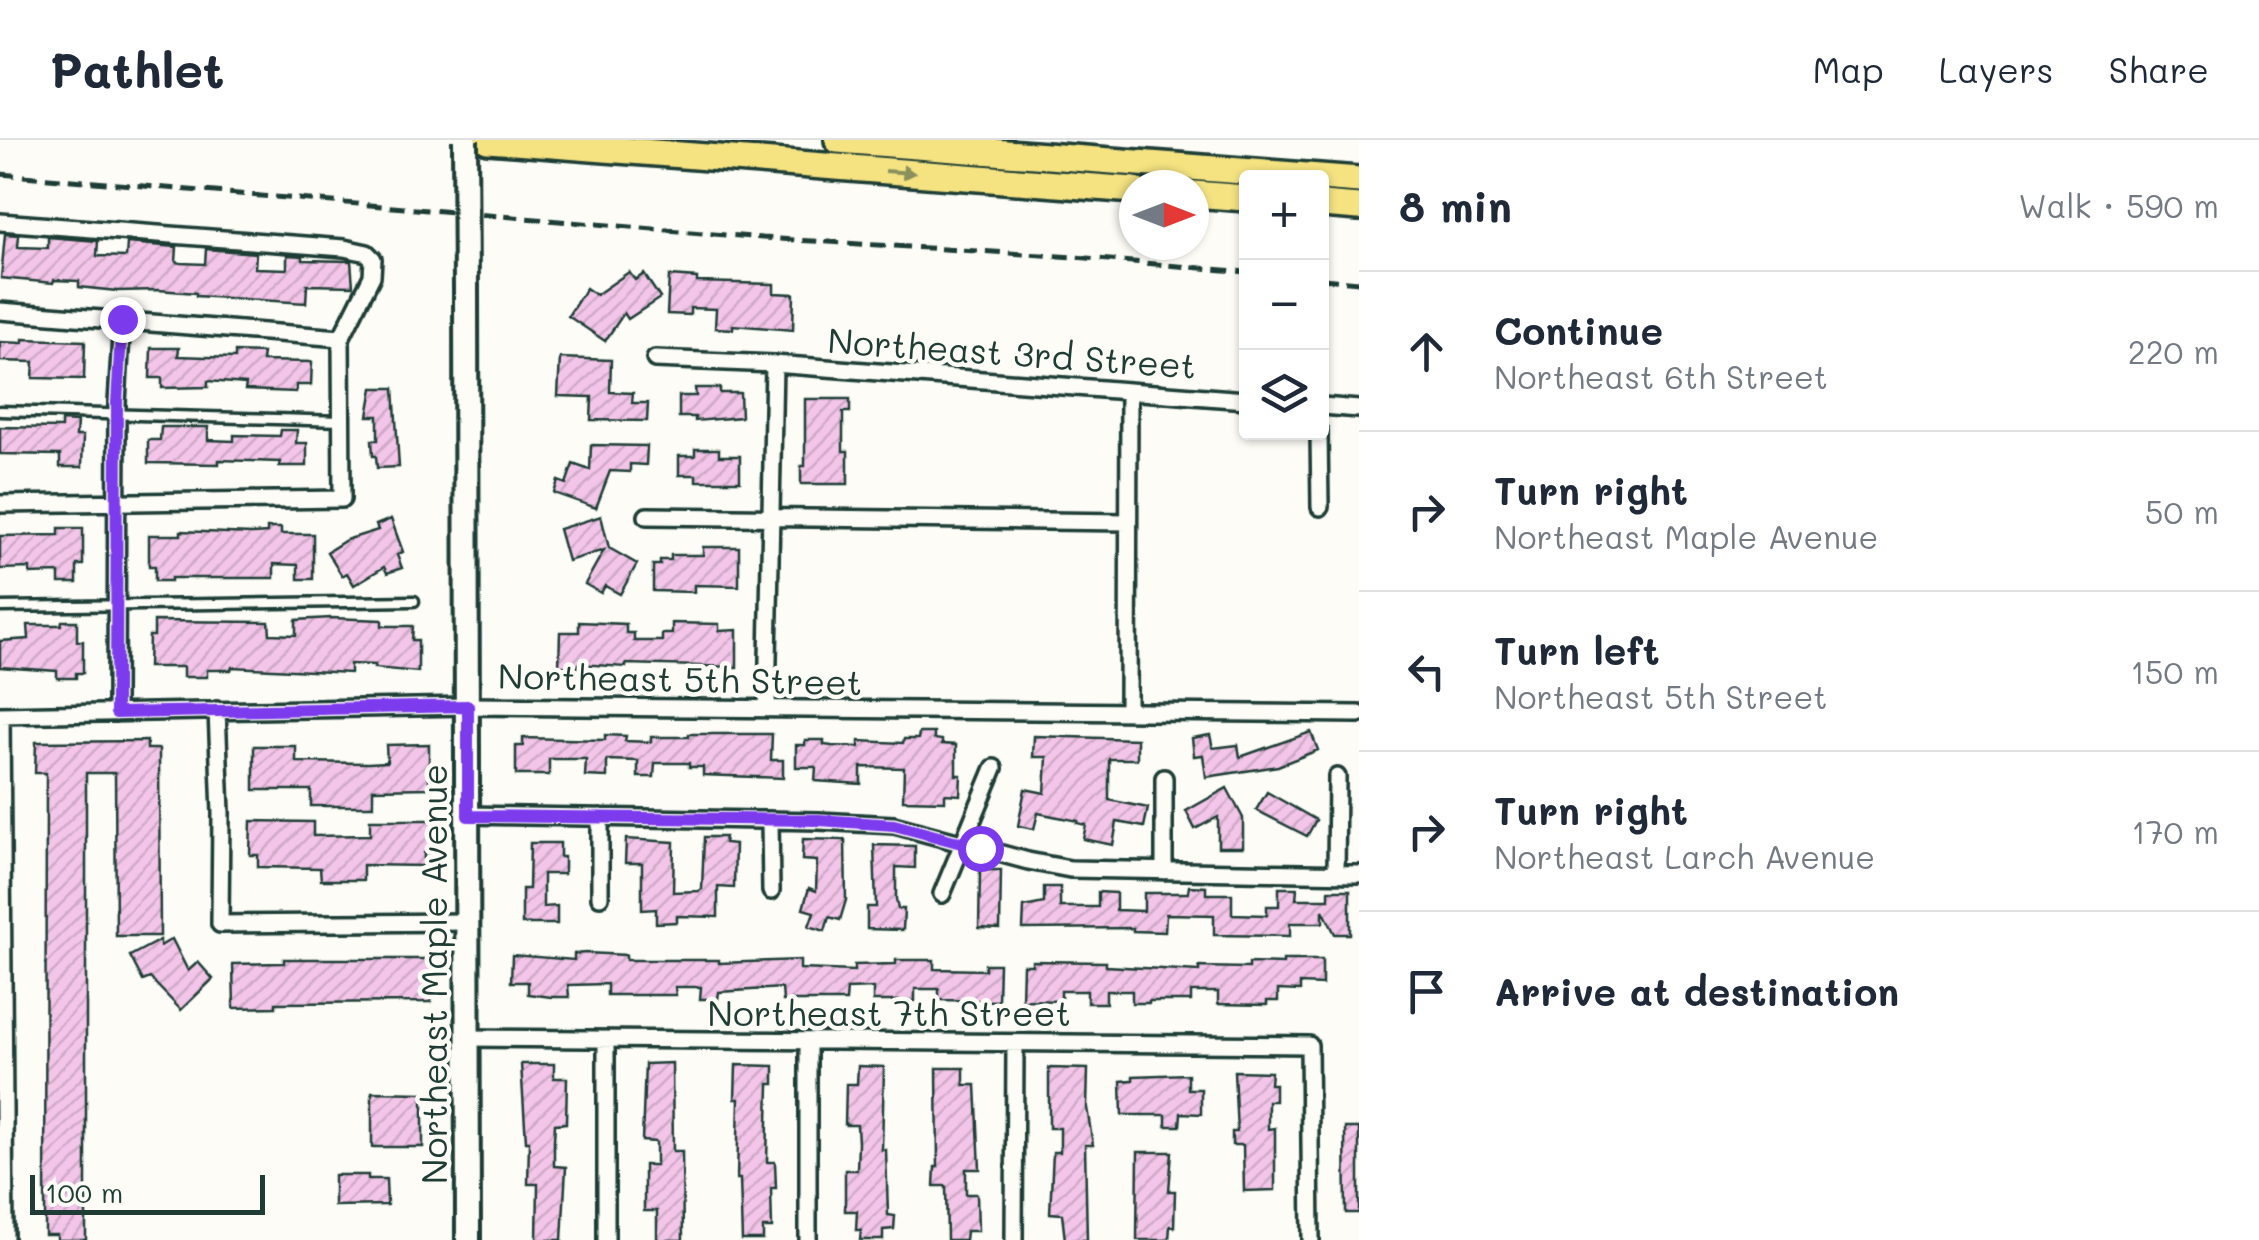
<!DOCTYPE html>
<html lang="en">
<head>
<meta charset="utf-8">
<style>
	:root { --surface:#fff; --page:#f6f6f7; --text:#1f2937; --muted:#747a83; --line:#e0e1e3 }
	body { margin:0; font-family:Mali,sans-serif; background:var(--page); color:var(--text) }
	.controls { position:absolute; right:30px; top:30px; display:grid; overflow:hidden; border-radius:10px; box-shadow:0 2px 8px #0004 }
	.controls button { width:90px; height:90px; display:grid; place-items:center; padding:0; border:0; border-bottom:2px solid var(--line); background:var(--surface); color:var(--text); font:50px sans-serif }
	.compass { position:absolute; left:1119px; top:30px; width:90px; height:90px; border-radius:50%; background:var(--surface); box-shadow:0 2px 8px #0004; rotate:90deg }
	.scale { position:absolute; left:30px; bottom:25px; width:235px; box-sizing:border-box; padding-left:10px; border:5px solid #1f3d34; border-top:0; font-size:28px; line-height:35px; white-space:nowrap; color:#1f3d34; -webkit-text-stroke:8px #fdfcf7; paint-order:stroke }
	.stop { position:absolute; width:30px; height:30px; margin:-22px; border:8px solid #7c3aed; border-radius:50%; background:#fff }
	.stop.end { background:#7c3aed; border-color:#fff; box-shadow:0 2px 10px #0008 }
	.list { margin:0; padding:0; list-style:none }
	h2 { display:flex; justify-content:space-between; align-items:center; height:130px; margin:0; padding:0 40px; font-size:42px }
	h2 small { font-size:32px; font-weight:400; color:var(--muted) }
	.list li { display:grid; grid-template-columns:65px 1fr auto; gap:30px; align-items:center; box-sizing:border-box; height:160px; padding:0 40px; border-top:2px solid var(--line) }
	.list b { display:block; font-size:38px; white-space:nowrap }
	.list p { margin:0; font-size:32px; white-space:nowrap; color:var(--muted) }
	.list em { font-size:32px; font-style:normal; color:var(--muted) }
	.icon { flex:none; width:55px; height:55px; fill:none; stroke:currentColor; stroke-width:2; stroke-linecap:round; stroke-linejoin:round }
	.map { position:relative; flex:none; width:1359px; height:1100px; overflow:hidden }
	header { display:flex; align-items:center; gap:60px; box-sizing:border-box; height:140px; padding:0 50px; background:var(--surface); border-bottom:2px solid var(--line) }
	header strong { font-size:48px }
	nav { display:flex; gap:55px; margin-inline-start:auto; font-size:35px }
	main { display:flex }
	aside { flex:1; background:var(--surface) }
	.map>svg:first-child { display:block }
</style>
</head>
<body>
<header>
<strong>Pathlet</strong>
<nav><a>Map</a><a>Layers</a><a>Share</a></nav>
</header>
<main>
<div class="map">
<svg width="1359" height="1100" viewBox="0 0 1359 1100">
	<defs>
		<pattern id="building-hatch" width="6" height="6" patternUnits="userSpaceOnUse" patternTransform="scale(2.5)"><rect width="6" height="6" fill="#f3c5e8"/><path d="M-1 1l2-2M0 6l6-6M5 7l2-2" fill="none" stroke="#d0aac8"/></pattern>
	</defs>
	<rect width="100%" height="100%" fill="#fdfcf7"/>
	<filter id="ink" filterUnits="userSpaceOnUse"><feTurbulence type="fractalNoise" baseFrequency=".01" numOctaves="2"/><feDisplacementMap in="SourceGraphic" scale="20" xChannelSelector="R" yChannelSelector="G"/><feConvolveMatrix kernelMatrix="1 2 1 2 8 2 1 2 1" color-interpolation-filters="sRGB"/></filter>
	<g filter="url(#ink)">
		<path fill="url(#building-hatch)" stroke="#1f3d34" stroke-width="2.5" d="M5,94L19,95L18,107L48,108V97L98,101L97,116L126,117L127,103L177,107L176,122L181,123L205,124L206,109L256,113L255,128L287,129V115L303,116V120L351,121L353,146L307,145L306,163L196,156V153L158,150L117,151L79,147V141L54,140L53,143L1,138Z
			M629,132L635,140L644,134L660,158L628,179L624,173L605,201L568,176L586,148L596,155Z
			M669,136L697,138V142L774,144V153L794,154L793,190L733,185V189L715,188L716,169L690,168V175L667,174Z
			M23,199L85,201L84,239L33,238L34,222L0,221V202L23,203Z
			M151,208H179L178,216L235,218V212L263,213L262,221L312,222L311,245H296V252L245,250L246,244L208,241V247L162,248V238H150Z
			M560,218L611,220L610,252L633,253L632,263H648L647,281L591,280L592,257L558,256Z
			M373,248H394L399,327L377,328L376,316H373L372,300H378V276H368Z
			M695,248H720V253H740L741,277L695,281V277H679V256H696Z
			M805,259H850V272H843V311H848V344H801V326H805Z
			M61,281L77,282L76,296H83L82,327H60V315L0,314V287L61,288Z
			M161,287H208V300L234,301V295L280,296L281,290H297L296,303H307V326H279L280,322L219,320V324L148,323V300H160Z
			M591,305L647,306L646,325L630,324V332L610,331L596,368L554,353L558,341L566,344L573,324L590,330Z
			M695,309H719V316H740V341H696V335H679V316H695Z
			M601,376L609,408L637,424L620,454L605,446L601,453L585,444L604,410L568,421L559,389Z
			M391,379L403,412L397,415L402,428L387,433L384,427L354,445L347,433L342,436L327,412L346,400L378,390L376,385Z
			M59,388H83V425H77V443H59V433L30,434V428L0,429V396L59,395Z
			M267,388H281V394H313V439H298V425L274,424V438H171V441H155V426H149V395H181V391L252,394L267,393Z
			M703,407H739V446L694,445V452L653,451V425H660V420H671V415H703Z
			M331,478L382,480V486H413L412,500H418V532L374,528L375,525L350,524V533L232,527L231,530H207V537H183V527H148L149,496H154V481L269,482L270,494L296,495V480Z
			M62,481H77V501H83V533H76V538H57V531L0,527V501L29,499L28,485H61Z
			M579,482L626,484V493H634V501H662V494H672V483L719,484V491L737,490V527L626,524V527L579,524V527L559,526L560,492H579Z
			M1311,592L1318,610L1278,626L1206,637L1203,615L1194,616L1192,598L1210,595L1213,608L1238,605L1240,617Z
			M919,593H934V599L942,600V604L956,605V635H961L960,655L945,654V661L903,660L904,628L861,627V644L815,641L816,627H796V605H805V600H824V605L832,606L859,607V601L903,603L904,599H918Z
			M689,594H772L771,620H783V638L703,635V627H689V623H655L654,637H638V621L607,620V637L585,636L586,619H549V635H516V606H523V598L605,600V595L626,596L625,601L651,602V597H689Z
			M1034,596L1137,599V619H1109V660L1148,668L1144,687L1117,682L1113,705L1083,699L1086,685L1077,683L1078,681L1038,673L1034,689L1018,686L1025,649L1045,653L1047,617H1033Z
			M147,601V609H159L160,796H116L115,633H86V1100H57V1095H45L46,633H35L36,602Z
			M429,604V648L373,649V666H311V650H254V606H296V622L368,623L387,622L386,605Z
			M1227,648L1243,678V707H1218V677L1195,689L1186,671Z
			M1267,652L1316,680L1307,696L1256,670Z
			M370,680H432V713H424V726L363,725V740H321L320,728L258,727V715H250L251,681L313,682V696L370,695Z
			M704,697H725L724,703L735,704L734,748L718,747V777L677,776V782L656,783V769L642,770V723H625L626,699L674,702L673,752L699,751L702,749Z
			M803,699L845,700L846,760L840,780L829,777L825,791L809,786L814,772L803,769L809,748L816,751L817,721L802,720Z
			M530,703H560V717H564V734H543V767L557,766V784H522V749H529Z
			M874,705L915,706V728L896,727V759L898,769H904L903,790L867,789V767H876Z
			M980,730H1001L1000,789L979,788Z
			M1189,746L1206,747V754H1232V774L1267,775V766H1279V748H1297L1296,759H1329V750H1350V794H1335L1323,770V783H1290V796L1214,795V775L1166,774L1165,792L1133,791V788L1023,789L1024,767L1044,763V747H1060V767H1098V752L1116,753V770L1144,771V753H1188Z
			M172,799L188,831L198,822L213,839L181,870L150,838L143,841L130,816L160,800V806Z
			M586,813L626,815V820H719V823L800,820V829L854,831V825L896,824V820H934V829L985,830V824H999L998,861L939,860V849H915V861H873V848L847,849L846,861H783L782,848L719,852L718,859H700L701,847H675L676,855H607V844L568,845L569,857H551L528,854V842H511L512,815L574,820V814Z
			M284,819H431V862L276,863V867L234,868L233,824L284,823Z
			M1283,820H1322V845L1300,844V851L1278,850V861H1267V865L1218,864V852H1191V861H1149V863H1132V851H1106V863H1087V851H1061V861L1022,860L1023,825H1032V821L1106,822V826L1199,831V827L1249,828V823L1283,824Z
			M672,923L673,1011H682L683,1100H657V1071H644V1025H656V1002L642,1001L645,924Z
			M521,924H554V938H567L566,983L555,984L554,1000V1026L566,1027L562,1100H537L538,1044H528L529,1001H526Z
			M736,925L774,926V944H769L767,1022H775L776,1048H771L772,1088H763V1100H742L740,1039H737L739,959H735Z
			M858,926L884,927L882,1010H886L888,1075L895,1076L894,1089L883,1090V1100H860L861,1090H856L857,1071H845V1030H857L858,1003L857,985H845L846,944H857Z
			M937,928H964V945H976L980,1029H966V1054H977L978,1091H966L965,1100H947L946,1046H934L935,1027H938Z
			M1049,928L1088,929L1087,968L1093,1005H1085L1087,1100H1065L1062,1074L1050,1073L1053,1012H1060V988H1049Z
			M1234,931L1271,932L1270,944H1275V961H1268V989L1275,988V1050L1244,1051L1243,1005H1232V992H1237Z
			M1188,934V949H1201V974L1181,973L1180,986H1166V975H1122L1121,941L1133,940V936Z
			M372,952L423,953V1007H372Z
			M1345,988H1359V1073H1346Z
			M1138,1012H1172L1169,1051H1175L1174,1087L1170,1086L1169,1100H1137Z
			M334,1035H368V1039H386L387,1065L334,1066Z"/>
		<g fill="none" stroke-linecap="round" stroke-linejoin="round">
			<defs>
				<path id="service" d="M0,271L342,281
					M0,467L414,461"/>
				<path id="minor" d="M0,82L344,108L367,113L373,119L372,136L341,198L342,359L0,364
					M0,171L341,198
					M655,219L774,224L1246,260
					M1322,266L1359,269
					M1319,292L1320,367
					M647,376L1128,382
					M767,569L774,224
					M217,570L221,673L220,784L468,782
					M1128,572L1129,251
					M116,573L117,263L122,179
					M0,575L468,566L1359,574
					M1,575L5,1100
					M1164,638V731
					M468,675L819,681L894,685L1028,721L1070,729L1359,734
					M600,677V757
					M770,680L771,751
					M1336,734L1337,637
					M942,754L994,628
					M468,898L1309,905L1311,1100
					M808,901V1100
					M606,1100V900
					M1014,1100L1015,903"/>
				<path id="secondary" d="M466,148L468,1100"/>
				<path id="trunk" d="M488,0L1134,50
					M838,0L1359,40
					M1194,54L1246,58
					M1322,64L1359,67"/>
			</defs>
			<use href="#service" stroke="#1f3d34" stroke-width="15"/>
			<use href="#minor" stroke="#1f3d34" stroke-width="22"/>
			<use href="#secondary" stroke="#1f3d34" stroke-width="30"/>
			<use href="#trunk" stroke="#1f3d34" stroke-width="32"/>
			<use href="#service" stroke="#fdfcf7" stroke-width="8"/>
			<use href="#minor" stroke="#fdfcf7" stroke-width="15"/>
			<use href="#secondary" stroke="#fdfcf7" stroke-width="22"/>
			<use href="#trunk" stroke="#f5e382" stroke-width="25"/>
			<path stroke="#1f3d34" stroke-width="5" stroke-dasharray="15 8" stroke-linecap="butt" d="M0,34L762,98L1075,117L1246,132
				M1322,139L1359,142"/>
			<defs>
				<path id="secondary-bridge" d="M465,0L466,148"/>
			</defs>
			<use href="#secondary-bridge" stroke="#1f3d34" stroke-width="30" stroke-linecap="butt"/>
			<use href="#secondary-bridge" stroke="#fdfcf7" stroke-width="22"/>
		</g>
		<defs><path id="oneway-solid" d="M-6-.8H1V-3.2L6.5 0L1 3.2V.8H-6Z" transform="scale(2.5)"/></defs>
		<use fill="#8a905b" href="#oneway-solid" transform="translate(900 32) rotate(4)"/>
	</g>
	<g fill="none" stroke-linecap="round" stroke-linejoin="round" filter="url(#ink)">
		<path stroke="#7c3aed" stroke-width="12" d="M122,179L117,263L116,573L468,566V676L819,680L894,685L980,708"/>
	</g>
	<g text-anchor="middle" dominant-baseline="central" stroke-width="9" stroke-linejoin="round" paint-order="stroke">
		<g font-size="35" fill="#1f3d34" stroke="#fdfcf7">
			<text transform="translate(1012 212) rotate(4)">Northeast 3rd Street</text>
			<text transform="translate(680 538) rotate(1)">Northeast 5th Street</text>
			<text transform="translate(433 834) rotate(-90)">Northeast Maple Avenue</text>
			<text x="889" y="872">Northeast 7th Street</text>
		</g>
	</g>
</svg>
<div class="controls">
<button>+</button>
<button>−</button>
<button><svg class="icon" aria-label="layers" viewBox="0 0 24 24"><path d="M12 4l9 5-9 5-9-5zM3 14l9 5 9-5"/></svg></button>
</div>
<svg class="compass" viewBox="-18 -18 36 36"><path d="M0-13l5 13h-10z" fill="#e53935"/><path d="M0 13l5-13h-10z" fill="#747a83"/></svg>
<div class="scale">100 m</div>
<div class="stop" style="left:980px;top:708px"></div>
<div class="stop end" style="left:122px;top:179px"></div>
</div>
<aside>
<h2>8 min<small>Walk · 590 m</small></h2>
<ul class="list">
<li><svg class="icon" aria-label="ahead" viewBox="0 0 24 24"><path d="M12 20V5M6 11l6-6 6 6"/></svg><div><b>Continue</b><p>Northeast 6th Street</p></div><em>220 m</em></li>
<li><svg class="icon" aria-label="right" viewBox="0 0 24 24"><path d="M7 20v-9h11M14 6l5 5-5 5"/></svg><div><b>Turn right</b><p>Northeast Maple Avenue</p></div><em>50 m</em></li>
<li><svg class="icon" aria-label="left" viewBox="0 0 24 24"><path d="M17 20v-9H6M10 6l-5 5 5 5"/></svg><div><b>Turn left</b><p>Northeast 5th Street</p></div><em>150 m</em></li>
<li><svg class="icon" aria-label="right" viewBox="0 0 24 24"><path d="M7 20v-9h11M14 6l5 5-5 5"/></svg><div><b>Turn right</b><p>Northeast Larch Avenue</p></div><em>170 m</em></li>
<li><svg class="icon" aria-label="arrive" viewBox="0 0 24 24"><path d="M6 21V4h12l-3 4 3 4H6"/></svg><div><b>Arrive at destination</b></div></li>
</ul>
</aside>
</main>
</body>
</html>
